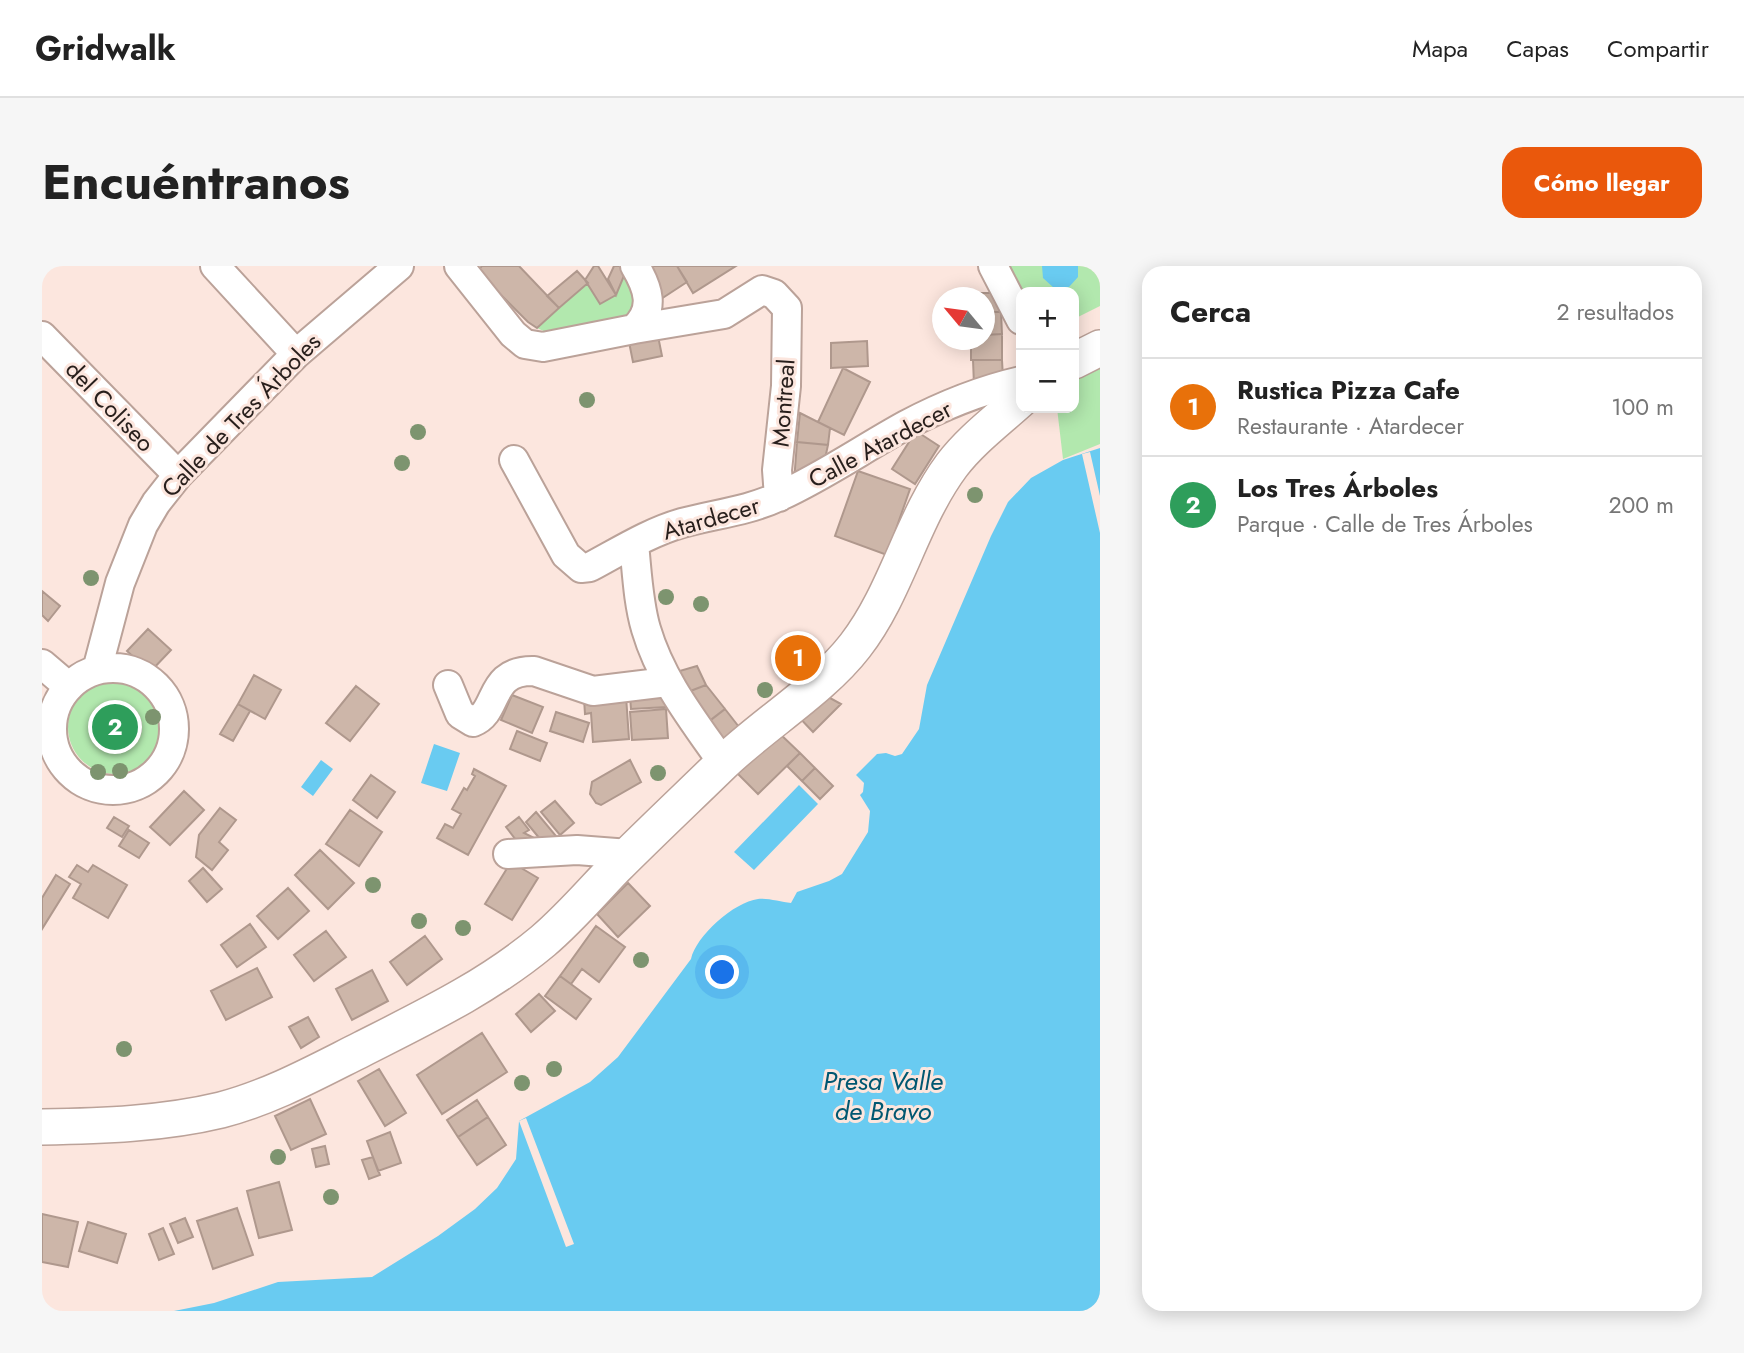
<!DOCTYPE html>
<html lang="es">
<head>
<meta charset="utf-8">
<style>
	:root { --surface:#fff; --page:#f6f6f6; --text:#222; --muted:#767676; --line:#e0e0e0; --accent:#ea580c }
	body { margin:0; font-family:Jost,sans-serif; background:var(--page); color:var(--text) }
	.controls { position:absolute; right:21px; top:21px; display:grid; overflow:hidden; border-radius:14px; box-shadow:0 4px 18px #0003 }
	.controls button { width:63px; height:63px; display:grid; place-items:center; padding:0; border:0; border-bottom:2px solid var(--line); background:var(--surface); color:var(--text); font:35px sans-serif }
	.compass { position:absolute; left:890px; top:21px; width:63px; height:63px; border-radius:50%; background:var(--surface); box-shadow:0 4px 18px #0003; rotate:299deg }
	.you { position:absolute; left:681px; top:707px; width:24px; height:24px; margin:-18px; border:5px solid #fff; border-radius:50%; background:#1a73e8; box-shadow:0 0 0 10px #1a73e833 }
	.badge { display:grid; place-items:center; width:46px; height:46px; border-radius:50%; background:var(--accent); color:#fff; font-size:23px; font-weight:700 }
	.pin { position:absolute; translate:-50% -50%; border:4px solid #fff; box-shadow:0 2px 7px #0006 }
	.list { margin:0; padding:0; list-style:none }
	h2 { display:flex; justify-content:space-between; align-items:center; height:91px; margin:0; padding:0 28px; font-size:30px }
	h2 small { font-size:23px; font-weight:400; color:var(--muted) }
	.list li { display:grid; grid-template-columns:46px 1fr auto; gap:21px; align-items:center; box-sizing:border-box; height:98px; padding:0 28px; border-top:2px solid var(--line) }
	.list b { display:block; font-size:26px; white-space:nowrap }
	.list p { margin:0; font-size:23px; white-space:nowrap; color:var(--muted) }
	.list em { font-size:23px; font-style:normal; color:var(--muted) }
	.map { position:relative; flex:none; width:1058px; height:1045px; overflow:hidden; border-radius:21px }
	header { display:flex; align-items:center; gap:42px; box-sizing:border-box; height:98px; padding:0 35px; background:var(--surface); border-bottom:2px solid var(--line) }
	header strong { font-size:33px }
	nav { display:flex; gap:38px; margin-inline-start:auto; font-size:24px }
	.intro { display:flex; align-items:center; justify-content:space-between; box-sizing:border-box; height:168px; padding:0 42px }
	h1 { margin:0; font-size:49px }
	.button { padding:18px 32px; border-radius:21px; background:var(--accent); color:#fff; font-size:24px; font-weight:700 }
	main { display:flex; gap:42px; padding:0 42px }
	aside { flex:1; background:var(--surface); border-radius:21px; box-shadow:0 4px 18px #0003 }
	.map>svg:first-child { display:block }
</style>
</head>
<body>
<header>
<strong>Gridwalk</strong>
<nav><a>Mapa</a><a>Capas</a><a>Compartir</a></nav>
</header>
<div class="intro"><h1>Encuéntranos</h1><a class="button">Cómo llegar</a></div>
<main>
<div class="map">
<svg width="1058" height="1045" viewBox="0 0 1058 1045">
	<rect width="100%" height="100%" fill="#fce6de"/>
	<path fill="#b2e8ae" d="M586,0L595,50L517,72L495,62L546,17L574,29Z
		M965,0H1058V40L1032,53V26L979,27Z
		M1058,95V178L1021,193L1015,142H1032V109Z
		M26 461a47 47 0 1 1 94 0a47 47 0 1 1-94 0Z"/>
	<path fill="#69cbf1" d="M1000,0H1036V11L1027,21L1012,22L1001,12Z
		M1058,182V1045H132L172,1037L236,1016L330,1011L396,970L433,943L455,922L474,893L477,855L548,816L576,791L649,693C654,670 692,636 716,633C726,632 739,636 749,637L755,626L787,615L800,608L826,566L828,545L818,529L821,526L822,517L814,509L835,488L844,487L853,490L860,488L877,463L885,419L949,270L966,236L989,212L1021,194Z
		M392,478L418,487L405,525L379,517Z
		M279,494L291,503L271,530L259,521Z
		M757,519L776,538L712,604L692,586Z"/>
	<path fill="#fce6de" d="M1048,186L1058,230V267L1040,188Z
		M484,852L532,978L524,981L477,855Z"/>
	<path fill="#cdb6a9" stroke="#af988d" stroke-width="2" d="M440,0H477L517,42L495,62L486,56L435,5Z
		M552,0H556L574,29L558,38L543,14Z
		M572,0H586L574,29L566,13Z
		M607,0H635L645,16L619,33Z
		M635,0H694L651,27Z
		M535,5L546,17L517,42L505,30Z
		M928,27H959V46H942V32H928Z
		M942,46H959L960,68L942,69Z
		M960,68V94H929V74H942V69Z
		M616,70L620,90L591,96L587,76Z
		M825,75L826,100L789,102V77Z
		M931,94H960L961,112L932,119Z
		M801,102L828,116L802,169L776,156Z
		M758,147L788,162L786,179L755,176Z
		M874,165L897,180L873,218L850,203Z
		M755,176L786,179L781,202L752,216Z
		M816,205L868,223L845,289L793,270Z
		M0,325L18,340L6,355L0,349Z
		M106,363L129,384L108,406L85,385Z
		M655,400L664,419L638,429L627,408Z
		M212,409L239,424L223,453L196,438Z
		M664,419L683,443L661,460L638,429Z
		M314,420L337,438L308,475L284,457Z
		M777,426L799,438L771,466L754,448Z
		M624,427L625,441L589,443L588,430Z
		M470,429L501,441L490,467L459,454Z
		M584,430L587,473L551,476L549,447L543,448L542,433Z
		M51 461a24 24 0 1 1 48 0a24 24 0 1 1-48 0Z
		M196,438L208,445L191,475L178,468Z
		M624,443L626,472L590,474L588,446Z
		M683,443L697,461L675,478L661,460Z
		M514,446L547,457L541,476L508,465Z
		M475,465L505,477L498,495L468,483Z
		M736,466L758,487L716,528L695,507Z
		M758,487L773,502L760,515L745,500Z
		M588,494L599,516L559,539L554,537L548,528L550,516Z
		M773,502L791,520L778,533L760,515Z
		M432,503L464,520L426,589L395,572L403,558L411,562L419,548L410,543L422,522L425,524L433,510L430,508Z
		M329,509L353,526L335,552L311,534Z
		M142,525L162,544L128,579L108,561Z
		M513,535L532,557L518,569L499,546Z
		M178,542L194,554L177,576L186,584L170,604L154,591L157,569Z
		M308,544L340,566L317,600L284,578Z
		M494,546L514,570L503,579L484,556Z
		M72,551L87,560L80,571L65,562Z
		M477,551L487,564L482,567L492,572L487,581L474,574L464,561Z
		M87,564L107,577L97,592L77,580Z
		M278,584L312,617L286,643L253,609Z
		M469,596L496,612L470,654L443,638Z
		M35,599L46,606L51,599L85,619L66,652L31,632L39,618L27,611Z
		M161,602L180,623L165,636L147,615Z
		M14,609L28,618L0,663V632Z
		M586,617L608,640L576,671L555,648Z
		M246,622L267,645L236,673L215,650Z
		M208,658L224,681L195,701L179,679Z
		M554,660L583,681L557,716L540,703L529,718L518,710Z
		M284,665L304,691L272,715L252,689Z
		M383,670L400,693L365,719L348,696Z
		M215,702L230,731L184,754L169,725Z
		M330,704L346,735L310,754L294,723Z
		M518,710L549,733L534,753L503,730Z
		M497,728L513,745L489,766L474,748Z
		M266,751L277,771L259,782L247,761Z
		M440,767L465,806L400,848L375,809Z
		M337,803L364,847L343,860L316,815Z
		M268,833L284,868L249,884L233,850Z
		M435,834L446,851L416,871L405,854Z
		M446,851L464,879L435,899L416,871Z
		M348,866L359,897L336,905L325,875Z
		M283,880L287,898L274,901L270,883Z
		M331,891L338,909L327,913L320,894Z
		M237,916L250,964L217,972L205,925Z
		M195,942L211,989L171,1003L155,955Z
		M0,948L36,956L26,1001L0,996Z
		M143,952L151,971L136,977L128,958Z
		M46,956L84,968L75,997L37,985Z
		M121,962L132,988L117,994L107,968Z"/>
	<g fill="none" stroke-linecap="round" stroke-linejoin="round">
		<defs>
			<path id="minor" d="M173,0L254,88
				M417,0L471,68L483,78L501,81L592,63L682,48L720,24L732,28L745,42L744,120L735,204L737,231
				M951,0L979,54
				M592,63C614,43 606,22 593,0
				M0,70L136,209
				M472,194L524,289L539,302L548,301C578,285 608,266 640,257C674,248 706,245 738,230C782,210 822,182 864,159C900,140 940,124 979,115
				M592,278C595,306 596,336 604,363C619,414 651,454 681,497
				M0,398L27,421
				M10 463a61 61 0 1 1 122 0a61 61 0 1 1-122 0Z
				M55,404L78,317L101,259L114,237L136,209L254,88L357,0
				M406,419L418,448L431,456C458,446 445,404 492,405L551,425L625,416
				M466,588L535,584L587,588"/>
			<path id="major" d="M1032,95L1058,82
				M0,861C59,860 121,858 179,844C229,831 274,806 320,783C383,751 446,721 501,675C527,653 550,626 573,602C608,567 644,533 679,499C720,459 779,424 813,380C855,326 869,254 910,199C929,174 956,154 979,133"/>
		</defs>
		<use href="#minor" stroke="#bba299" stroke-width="32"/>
		<use href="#major" stroke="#bba299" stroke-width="38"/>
		<use href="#minor" stroke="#fff" stroke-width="28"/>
		<use href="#major" stroke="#fff" stroke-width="35"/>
	</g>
	<g fill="#7d946f">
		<circle cx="545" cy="134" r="8"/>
		<circle cx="376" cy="166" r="8"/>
		<circle cx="360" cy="197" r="8"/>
		<circle cx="933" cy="229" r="8"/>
		<circle cx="49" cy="312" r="8"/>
		<circle cx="624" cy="331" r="8"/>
		<circle cx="659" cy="338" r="8"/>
		<circle cx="723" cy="424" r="8"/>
		<circle cx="111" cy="451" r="8"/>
		<circle cx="78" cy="505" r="8"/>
		<circle cx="56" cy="506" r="8"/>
		<circle cx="616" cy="507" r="8"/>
		<circle cx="331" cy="619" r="8"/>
		<circle cx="377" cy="655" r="8"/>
		<circle cx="421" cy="662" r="8"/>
		<circle cx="599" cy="694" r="8"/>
		<circle cx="82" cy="783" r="8"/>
		<circle cx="512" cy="803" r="8"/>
		<circle cx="480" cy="817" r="8"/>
		<circle cx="236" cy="891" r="8"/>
		<circle cx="289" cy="931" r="8"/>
	</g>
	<g text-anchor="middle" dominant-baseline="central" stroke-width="6" stroke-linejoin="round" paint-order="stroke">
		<g font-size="24" fill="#281f1c" stroke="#fce6de">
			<text transform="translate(741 137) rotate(-86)">Montreal</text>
			<text transform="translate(68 140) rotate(46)">del Coliseo</text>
			<text transform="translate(199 149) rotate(-46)">Calle de Tres Árboles</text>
			<text transform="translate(838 178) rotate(-28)">Calle Atardecer</text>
			<text transform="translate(669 252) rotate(-16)">Atardecer</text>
		</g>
		<g font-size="26" font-style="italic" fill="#005771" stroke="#fce6de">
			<text x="841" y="815">Presa Valle<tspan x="841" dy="30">de Bravo</tspan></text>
		</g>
	</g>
</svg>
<div class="controls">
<button>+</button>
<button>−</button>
</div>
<svg class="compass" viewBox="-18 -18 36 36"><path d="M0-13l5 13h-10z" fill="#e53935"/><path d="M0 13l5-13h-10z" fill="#767676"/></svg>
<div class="you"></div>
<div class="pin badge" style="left:756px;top:392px;background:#e8710a">1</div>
<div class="pin badge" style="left:73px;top:461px;background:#2e9e5b">2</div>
</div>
<aside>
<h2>Cerca<small>2 resultados</small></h2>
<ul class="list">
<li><span class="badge" style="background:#e8710a">1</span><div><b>Rustica Pizza Cafe</b><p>Restaurante · Atardecer</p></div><em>100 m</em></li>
<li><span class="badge" style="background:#2e9e5b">2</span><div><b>Los Tres Árboles</b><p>Parque · Calle de Tres Árboles</p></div><em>200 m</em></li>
</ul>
</aside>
</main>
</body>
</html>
